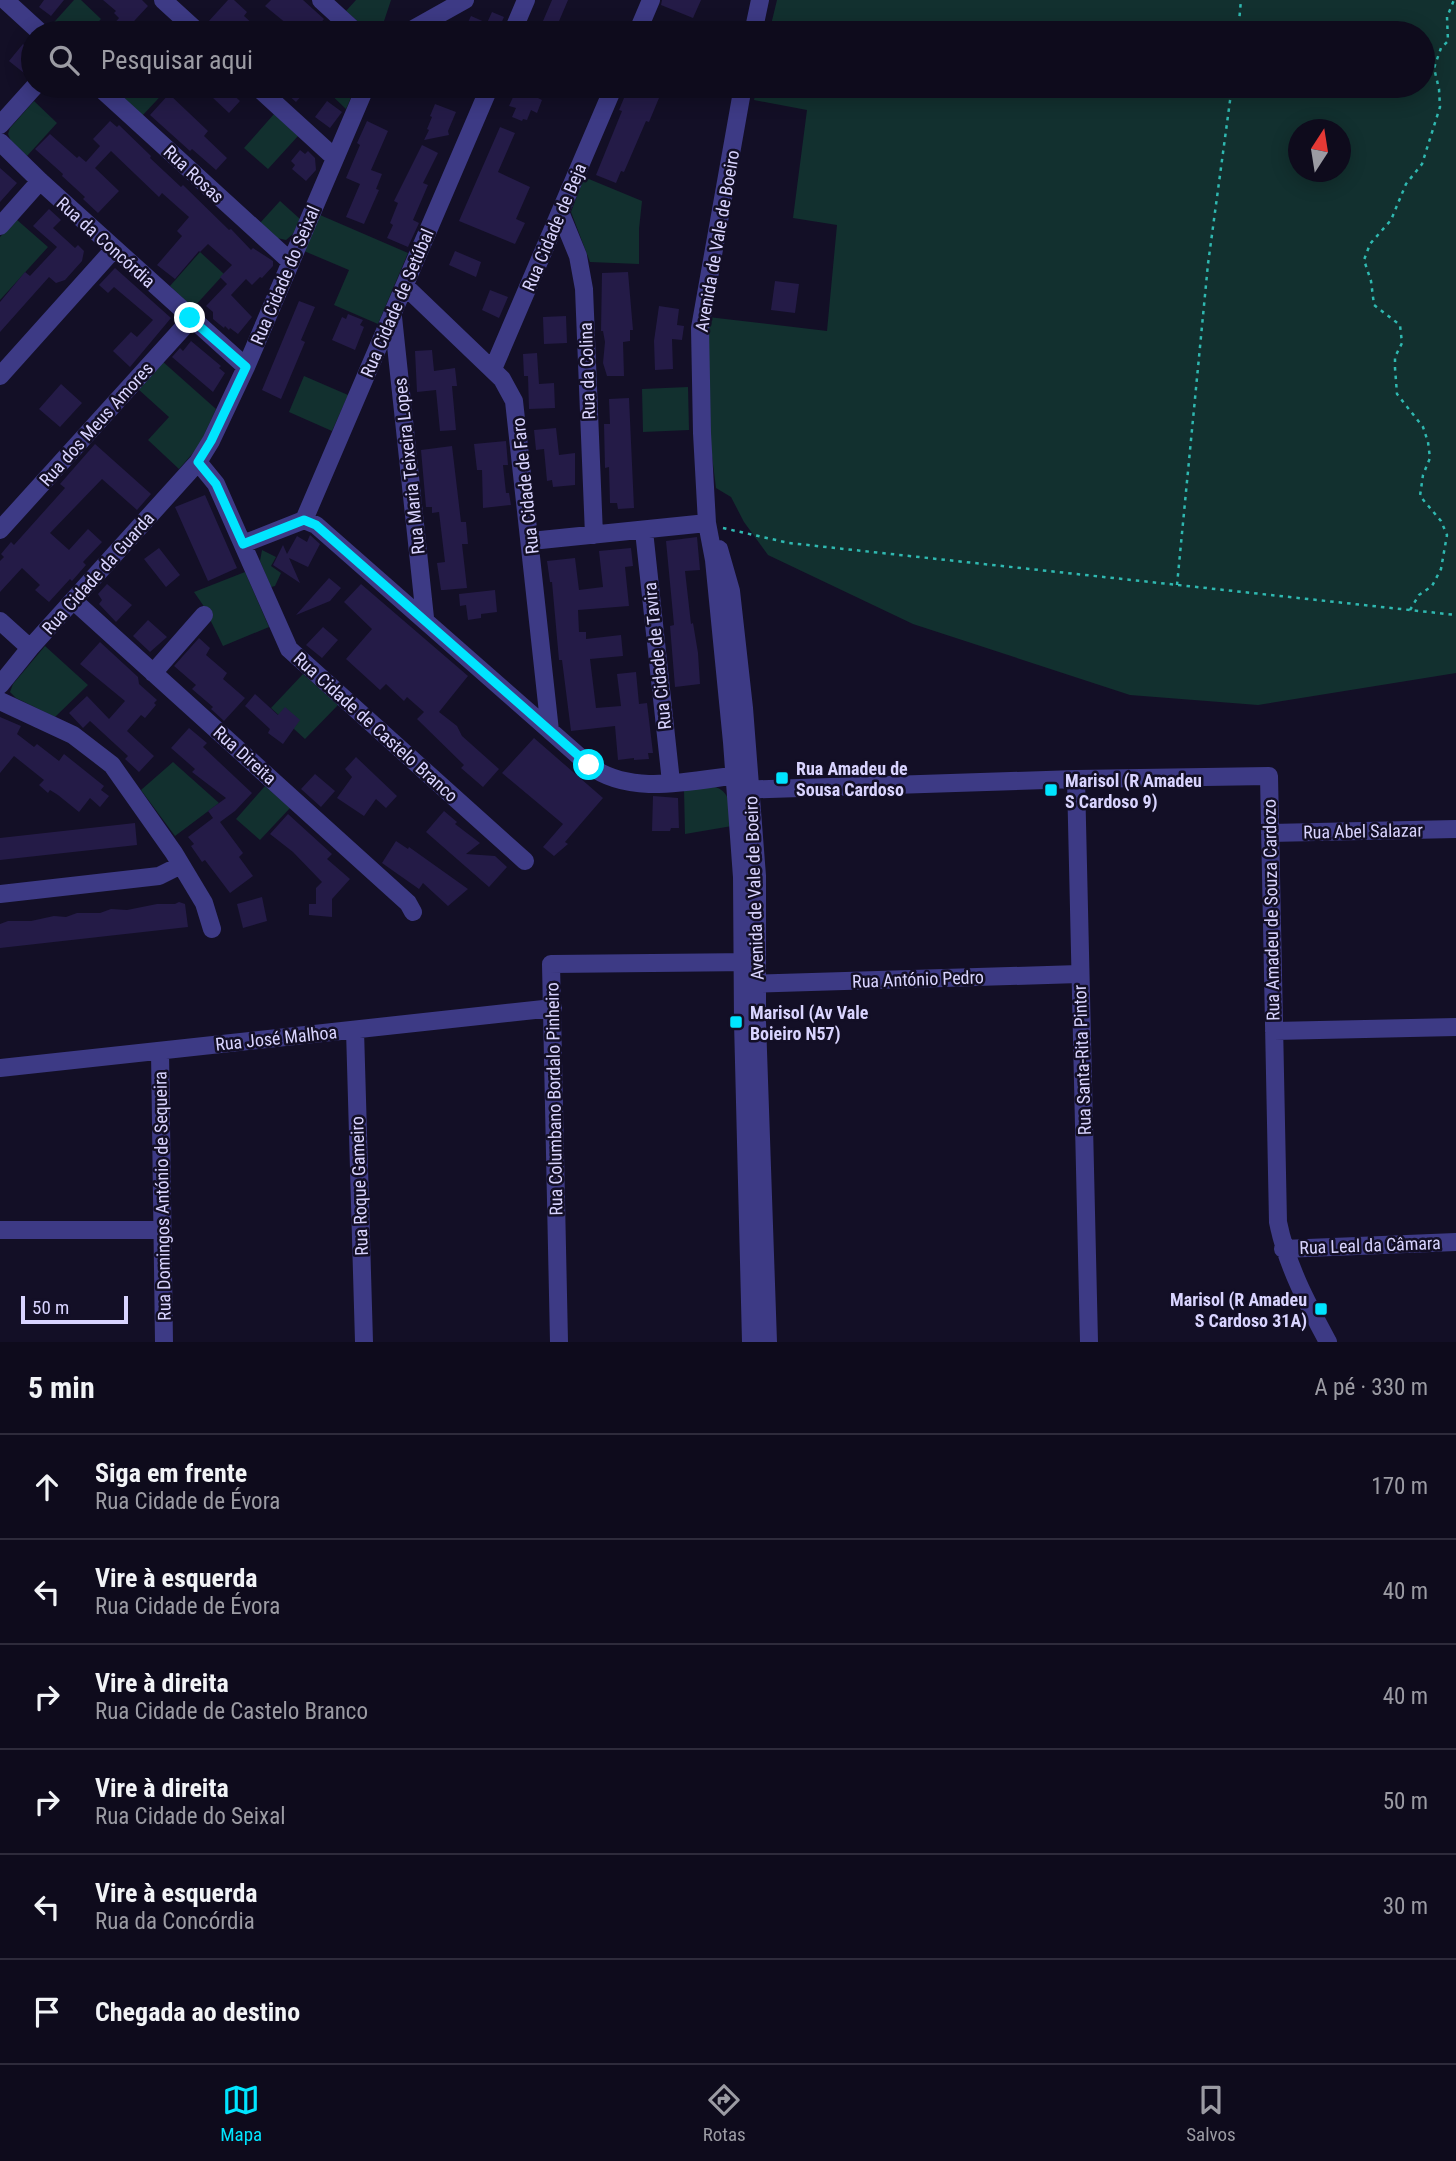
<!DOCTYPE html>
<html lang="pt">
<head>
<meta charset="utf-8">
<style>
	:root { --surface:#0e0b1c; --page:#1c1929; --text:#f1f3f6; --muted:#9b9ba3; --line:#2e2b3b; --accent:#00e5ff }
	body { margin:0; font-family:"Roboto Condensed",sans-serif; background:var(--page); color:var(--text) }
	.compass { position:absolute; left:1288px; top:119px; width:63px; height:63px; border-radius:50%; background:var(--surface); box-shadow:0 4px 18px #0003; rotate:12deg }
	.scale { position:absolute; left:21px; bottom:18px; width:107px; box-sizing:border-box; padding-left:7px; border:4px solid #d9d4ff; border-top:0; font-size:19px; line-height:24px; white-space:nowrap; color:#d9d4ff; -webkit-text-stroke:5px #130f26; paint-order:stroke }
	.stop { position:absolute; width:21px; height:21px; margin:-16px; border:5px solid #00e5ff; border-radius:50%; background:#fff }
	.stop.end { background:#00e5ff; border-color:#fff; box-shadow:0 2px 7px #0008 }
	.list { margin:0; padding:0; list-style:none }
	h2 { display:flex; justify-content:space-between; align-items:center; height:91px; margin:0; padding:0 28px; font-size:30px }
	h2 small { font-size:23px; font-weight:400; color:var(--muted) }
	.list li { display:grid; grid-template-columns:46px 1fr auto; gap:21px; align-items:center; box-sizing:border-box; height:105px; padding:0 28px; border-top:2px solid var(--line) }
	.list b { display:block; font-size:26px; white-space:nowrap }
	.list p { margin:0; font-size:23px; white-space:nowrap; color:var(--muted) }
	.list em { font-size:23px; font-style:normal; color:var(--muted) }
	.icon { flex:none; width:38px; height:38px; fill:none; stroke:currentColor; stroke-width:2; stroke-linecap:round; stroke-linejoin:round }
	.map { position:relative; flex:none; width:1456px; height:1342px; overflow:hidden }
	.search { position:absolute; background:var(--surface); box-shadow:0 4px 18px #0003; left:21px; right:21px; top:21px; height:77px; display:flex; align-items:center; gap:18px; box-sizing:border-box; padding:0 24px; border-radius:38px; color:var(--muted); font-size:26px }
	.sheet { height:721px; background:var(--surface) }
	nav { display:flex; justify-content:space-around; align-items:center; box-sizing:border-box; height:98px; border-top:2px solid var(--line); background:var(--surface); font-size:19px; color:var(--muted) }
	nav a { display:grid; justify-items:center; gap:4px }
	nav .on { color:var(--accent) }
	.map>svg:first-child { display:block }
</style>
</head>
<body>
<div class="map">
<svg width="1456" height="1342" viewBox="0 0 1456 1342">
	<rect width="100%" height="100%" fill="#130f26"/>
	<path fill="#12302f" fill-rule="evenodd" d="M74,0H81L101,19L88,33H51L47,30Z
		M356,0H391L380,33H371L346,11Z
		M777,0H1456V673L1258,705L1130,695L913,624L768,555L744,522L731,497L716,488L708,424V317L827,331L837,225L793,218L807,110L754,100L757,86H1423V33H769ZM1298,130H1340V172H1298Z
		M127,86H170L142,116L119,94Z
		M322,86H356L346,109Z
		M34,101L57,123L27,156L11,141L8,134L10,128Z
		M274,114L298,136L268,169L244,148Z
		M584,177L642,201L639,229V264L590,262L571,212Z
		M280,201L300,219L293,234L286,240L277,238L260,223Z
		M320,215L408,253L378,324L334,305L349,270L304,251Z
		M16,219L48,247L0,300V237Z
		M200,252L224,274L193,308L170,286Z
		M162,361L216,409L199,446L179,469L148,440L169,417L138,389Z
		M304,376L348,395L332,431L289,412Z
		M688,387L689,430L643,432L642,389Z
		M262,550L276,557L271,566L281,573L275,586L271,587L260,561Z
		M245,572L269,627L223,646L203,605L194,592Z
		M45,646L88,685L55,717L16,698L10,692L13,684Z
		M303,674L338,705L305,739L271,708Z
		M173,762L219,803L175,836L141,790Z
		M265,786L290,808L260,840L236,819Z
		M715,787C732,792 730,810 732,826L685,834L684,789Z"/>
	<path fill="#241b47" d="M44,0H64L51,16L39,7Z
		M103,0H142L148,6L123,33H106L119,18L114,13L116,11Z
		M228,0H234L247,12L244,16L263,33H220L208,22Z
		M271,0H303L324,19L312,33H298L265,6Z
		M552,0H568L554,33H524L526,29L543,21Z
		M662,0H701L693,18L661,5Z
		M492,12L504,17L499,28L501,29V33H463L471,16L487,23Z
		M23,44L33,53V62L24,73L9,61Z
		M224,86L240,101L229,113L212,97Z
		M278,86H310L296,102Z
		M518,86H536L532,95L542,100L537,113L531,110L527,120L523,119L522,121L512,117L516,108L509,106Z
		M629,86H664L649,122L646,121L624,172L621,171L616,183L596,175L622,111L619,110Z
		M169,94L208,131L204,136L227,158L216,170L192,149L190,151L150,115Z
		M327,101L342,112L330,128L315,117Z
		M435,104L456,112L448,131L449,135L424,140L429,130L427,129L432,117L430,116Z
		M110,121L117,127L119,125L151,156L150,158L181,187L183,185L229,230L231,229L251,250L253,248L273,261V266L262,278L260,277L252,285L246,279L231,295L252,317L238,334L230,328L229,330L225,326L224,328L219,324L213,319V312L206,306L227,284L220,277L232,265L208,244L200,252L199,251L175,279L157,265L182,236L177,231L189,217L162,193L159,197L111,151L95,168L119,191L98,213L83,199L85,197L62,176L63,174L35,149L50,134L77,158L79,156L86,162L100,146L93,139Z
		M367,121L388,131L371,170L382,174L376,189L379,190L364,224L346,217L360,184L346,178L360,145L357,143Z
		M500,127L515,133L498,172L530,187L516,219L525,223L515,244L459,221Z
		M422,145L438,153L423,183L428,185L413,220L419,223L408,247L387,238L393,225L390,223L398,203L394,201Z
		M300,150L305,154L308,151L315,158L316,170L306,181L292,169L295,165L291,161Z
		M0,168L17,183L0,202Z
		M49,209L61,220L53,228L75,248L78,245L84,251L82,261L65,280L56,283L49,277L0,332V302L25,272L30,276L57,247L33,226Z
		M455,251L481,262L476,277L449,265Z
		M115,268L171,318L130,367L113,351L131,332L137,337L153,320L114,287L108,293L99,285Z
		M628,272L633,330H630V341L623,342L624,376H607L603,363L605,342L603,331H601L602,273Z
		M775,281L799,284L795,313L771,310Z
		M490,290L508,297L499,318L482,310Z
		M299,301L315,307L301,340L305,342L281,399L262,390Z
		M659,306L679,309L677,325L684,326L682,340L672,339L673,369L655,370L654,341Z
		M348,314L363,320L360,325L364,327L355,350L332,340L342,317L346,319Z
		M566,316L567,343L544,344L543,317Z
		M191,341L221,366L219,368L225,373L213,392L172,357L180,348L183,351Z
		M432,350L434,371L455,368L457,386H452L456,430L440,431L436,390L417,392L415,351Z
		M537,353L539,384L554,383L555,408L529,409L528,376H524L523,354Z
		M61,384L82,403L60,427L39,409Z
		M629,398L634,508L618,509L617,503H610L609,467L605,468L604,424H610L609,399Z
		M556,428L559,455L575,453V485L553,487L552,480L547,481L544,449L536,450L534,430Z
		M506,441L508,465H503L506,493H509L511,505L483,508L482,470H477L474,444Z
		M95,444L151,494L137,510L102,479L50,533L69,550L88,529L102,542L83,562L86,565L72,581L70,579L49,602L35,590L40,585L22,568L0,592V561L4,557L1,554L11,542L14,545L65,488L60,484Z
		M452,446L461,522H466L468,544H462L467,588L444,590H441L437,563L445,562L439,512L432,513V507H426L421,450Z
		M205,495L237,568L208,581L175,507Z
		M310,535L320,544L308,567L289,558L300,583L273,565L283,545L287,554L297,536L307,542Z
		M697,537L700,570L685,571L691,624L693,623L698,653L700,684L675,687L670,626L674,625L666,541Z
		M159,548L180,575L166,587L144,559Z
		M631,548L633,566L625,567L629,606L578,610L579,632H586V639L621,635L623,656L590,659L596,708L621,706L617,674L636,672L639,704L647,703L653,753H648L649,759L634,760V758L618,760L615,726L571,731L562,660H559L552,582H550L547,561L575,558L579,590L603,587L599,551Z
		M329,578L341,588L330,601L296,615Z
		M107,584L132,605L116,622L99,604L102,600L98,594Z
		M361,584L468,676L439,712L457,726L462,736L499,769L483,787L461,768L464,765L417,719L424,712L407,697L404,701L386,684L380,690L346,659L372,629L344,602Z
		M495,590L497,612L481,614V618L468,620L466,605L460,606L459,594Z
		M148,620L167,637L150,652L133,636Z
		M323,627L338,640L322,658L306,645Z
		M199,638L210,648L206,655L227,673L223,679L245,698L224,721L211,709L213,707L192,689L196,685L174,666Z
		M100,642L138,677L139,684L157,700L154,703L156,705L145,718L141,715L127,731L154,756L139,772L125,759L128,756L90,721L83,728L69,713L87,696L109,719L125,701L80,664Z
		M255,694L278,715L285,707L300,720L283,744L268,733L270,729L245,706Z
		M0,717L21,726L17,734L34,747L37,744L59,761L64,754L104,786L101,790L109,796L100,807L90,798L79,812L58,795L50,790L48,793L39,785L44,780L14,756L0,773Z
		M189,728L207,743L203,747L252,793L235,811L220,822L243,853L239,857L253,876L230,893L205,860L202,862L191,846L194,844L188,837L213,818L208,811L226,798L192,772L195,769L171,748Z
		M534,738L603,798L565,842L568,844L554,856L543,847L563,824L502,773Z
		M356,757L397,796L386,808L376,799L364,816L337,798L352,777L345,769Z
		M315,774L335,791L321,807L301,789Z
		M653,796L678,798L679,828H671L670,831H652Z
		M444,811L457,822L455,824L480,843L466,854L495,856L507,867L489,887L426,832Z
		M288,814L332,854L327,859L350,879L332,899V917L309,915V904H316V888L322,882L293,852L270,834Z
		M135,823L137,845L0,860V838Z
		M396,841L408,849L409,847L468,889L448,906L423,883L419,889L382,863Z
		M262,897L267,921L243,928L237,904Z
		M179,902L185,904L188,927L0,948V924L8,921H31L54,916L66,917L77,913H100L111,909L127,910L157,904H175Z"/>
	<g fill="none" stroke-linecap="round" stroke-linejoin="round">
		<path stroke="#2fb8b0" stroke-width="2.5" stroke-dasharray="3.5 5" stroke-linecap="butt" d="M1238,33L1241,0
			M723,528L789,543L1456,615
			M1177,585L1208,264L1232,86
			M1410,610L1419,595L1432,586L1441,569L1447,535L1441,521L1420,496L1423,475L1430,458L1428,442L1423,427L1397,394L1395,368V357L1402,343L1400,325L1374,305L1371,281L1364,260L1370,244L1391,220L1406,184L1422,164L1440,107L1439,89L1434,68L1441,48L1448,41L1447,17L1454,0"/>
		<path stroke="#3d3a85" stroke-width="18" d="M5,0L41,33
			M163,0L199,33
			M321,0L357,33
			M406,33L465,0
			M512,33L526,0
			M637,33L651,0
			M753,33L760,0
			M98,86L291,262
			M256,86L335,158
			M743,86L700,328L702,433L707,523L714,560L732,742L742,877L743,1022L751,1342
			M0,125L35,86
			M0,142L40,181L246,367
			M560,212L578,256L584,289L594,535
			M0,226L40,181
			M405,286L502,379L514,401L550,731
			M393,317L425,618
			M493,369L614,86
			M0,376L114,249
			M198,462L216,484L289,649L525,861
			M304,520L490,86
			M0,530L191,319
			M644,531L671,782
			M531,541L707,523
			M243,544L304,520L316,525L589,765C631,798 697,779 747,774
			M719,549L731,591L744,708L757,876V1022L768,1342
			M74,601L408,903L413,912
			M0,621L30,648
			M153,673L204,615
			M0,685L30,648L198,462L211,441L246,367L366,86
			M0,701L73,735L112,765L174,853L204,903L212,929
			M1076,779L1089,1342
			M736,790L1076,779L1269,776L1278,1222C1287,1266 1307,1303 1328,1342
			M1270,833L1456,829
			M0,894L159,876L181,865
			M746,984L1079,974
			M355,1030L364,1342
			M1274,1031L1456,1027
			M160,1051L164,1342
			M0,1068L553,1008
			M0,1230H162
			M1283,1249L1456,1242
			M559,1342L551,964L753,962"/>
	</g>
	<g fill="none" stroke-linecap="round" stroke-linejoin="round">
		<path stroke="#00e5ff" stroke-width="9" d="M190,318L246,367L211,441L198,462L216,484L243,544L304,520L316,525L589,765"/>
	</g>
	<g fill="#00e5ff" stroke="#130f26" stroke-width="2.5">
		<rect x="775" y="771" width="14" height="14" rx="3.5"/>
		<rect x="1044" y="783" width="14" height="14" rx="3.5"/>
		<rect x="729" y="1015" width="14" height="14" rx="3.5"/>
		<rect x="1314" y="1302" width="14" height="14" rx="3.5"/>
	</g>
	<g text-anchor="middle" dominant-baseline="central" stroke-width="5" stroke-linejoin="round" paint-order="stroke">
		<g font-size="18" fill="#d9d4ff" stroke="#130f26">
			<text transform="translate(194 174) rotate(43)">Rua Rosas</text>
			<text transform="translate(554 227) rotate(-67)">Rua Cidade de Beja</text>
			<text transform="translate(717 241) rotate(-80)">Avenida de Vale de Boeiro</text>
			<text transform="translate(106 242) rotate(42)">Rua da Concórdia</text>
			<text transform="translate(285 275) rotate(-67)">Rua Cidade do Seixal</text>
			<text transform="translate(397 303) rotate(-67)">Rua Cidade de Setúbal</text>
			<text transform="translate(587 371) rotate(-92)">Rua da Colina</text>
			<text transform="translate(96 424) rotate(-48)">Rua dos Meus Amores</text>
			<text transform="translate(409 466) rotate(-96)">Rua Maria Teixeira Lopes</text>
			<text transform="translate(525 486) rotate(-96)">Rua Cidade de Faro</text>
			<text transform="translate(98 573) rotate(-48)">Rua Cidade da Guarda</text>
			<text transform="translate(657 656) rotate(-96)">Rua Cidade de Tavira</text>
			<text transform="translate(376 727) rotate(42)">Rua Cidade de Castelo Branco</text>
			<text transform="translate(245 755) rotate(42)">Rua Direita</text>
			<text transform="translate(1363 831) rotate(-1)">Rua Abel Salazar</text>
			<text transform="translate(754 888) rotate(-92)">Avenida de Vale de Boeiro</text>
			<text transform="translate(1271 910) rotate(-91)">Rua Amadeu de Souza Cardozo</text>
			<text transform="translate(918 979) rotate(-2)">Rua António Pedro</text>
			<text transform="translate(276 1038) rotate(-6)">Rua José Malhoa</text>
			<text transform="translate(1082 1060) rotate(-92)">Rua Santa-Rita Pintor</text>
			<text transform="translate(554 1099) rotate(-91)">Rua Columbano Bordalo Pinheiro</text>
			<text transform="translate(359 1186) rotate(-92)">Rua Roque Gameiro</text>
			<text transform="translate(162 1196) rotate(-91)">Rua Domingos António de Sequeira</text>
			<text transform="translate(1370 1245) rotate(-2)">Rua Leal da Câmara</text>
		</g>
		<g font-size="18" font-weight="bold" fill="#d9d4ff" stroke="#130f26" text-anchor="start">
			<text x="796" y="768">Rua Amadeu de<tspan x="796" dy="21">Sousa Cardoso</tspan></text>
			<text x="1065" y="780">Marisol (R Amadeu<tspan x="1065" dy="21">S Cardoso 9)</tspan></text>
			<text x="750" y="1012">Marisol (Av Vale<tspan x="750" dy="21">Boieiro N57)</tspan></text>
			<text x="1307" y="1299" text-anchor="end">Marisol (R Amadeu<tspan x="1307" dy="21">S Cardoso 31A)</tspan></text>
		</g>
	</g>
</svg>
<svg class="compass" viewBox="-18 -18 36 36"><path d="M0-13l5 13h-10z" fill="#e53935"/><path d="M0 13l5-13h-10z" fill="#9b9ba3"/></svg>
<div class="scale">50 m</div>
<div class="stop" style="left:589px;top:765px"></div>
<div class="stop end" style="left:190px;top:318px"></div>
<div class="search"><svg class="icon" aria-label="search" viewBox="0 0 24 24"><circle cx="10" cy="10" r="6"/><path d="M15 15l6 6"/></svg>Pesquisar aqui</div>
</div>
<section class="sheet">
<h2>5 min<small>A pé · 330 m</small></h2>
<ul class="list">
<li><svg class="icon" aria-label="ahead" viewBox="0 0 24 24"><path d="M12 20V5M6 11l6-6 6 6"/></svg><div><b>Siga em frente</b><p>Rua Cidade de Évora</p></div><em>170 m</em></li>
<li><svg class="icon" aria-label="left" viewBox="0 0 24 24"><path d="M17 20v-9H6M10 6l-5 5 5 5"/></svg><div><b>Vire à esquerda</b><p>Rua Cidade de Évora</p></div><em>40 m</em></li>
<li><svg class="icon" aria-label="right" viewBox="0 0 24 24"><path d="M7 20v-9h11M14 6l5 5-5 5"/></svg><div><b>Vire à direita</b><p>Rua Cidade de Castelo Branco</p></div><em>40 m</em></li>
<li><svg class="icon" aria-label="right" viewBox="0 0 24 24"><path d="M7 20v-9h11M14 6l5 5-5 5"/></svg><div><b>Vire à direita</b><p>Rua Cidade do Seixal</p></div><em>50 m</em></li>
<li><svg class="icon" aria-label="left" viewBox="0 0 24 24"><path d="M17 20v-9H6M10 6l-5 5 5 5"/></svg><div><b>Vire à esquerda</b><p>Rua da Concórdia</p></div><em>30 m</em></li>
<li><svg class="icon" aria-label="arrive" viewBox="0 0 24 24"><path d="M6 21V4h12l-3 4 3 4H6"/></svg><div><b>Chegada ao destino</b></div></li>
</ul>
</section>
<nav>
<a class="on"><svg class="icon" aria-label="map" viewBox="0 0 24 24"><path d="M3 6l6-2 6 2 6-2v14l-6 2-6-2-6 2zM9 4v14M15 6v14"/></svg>Mapa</a>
<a><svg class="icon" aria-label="directions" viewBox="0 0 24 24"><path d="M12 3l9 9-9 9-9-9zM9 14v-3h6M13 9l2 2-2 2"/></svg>Rotas</a>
<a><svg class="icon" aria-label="saved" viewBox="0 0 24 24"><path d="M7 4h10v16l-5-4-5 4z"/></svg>Salvos</a>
</nav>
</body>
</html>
